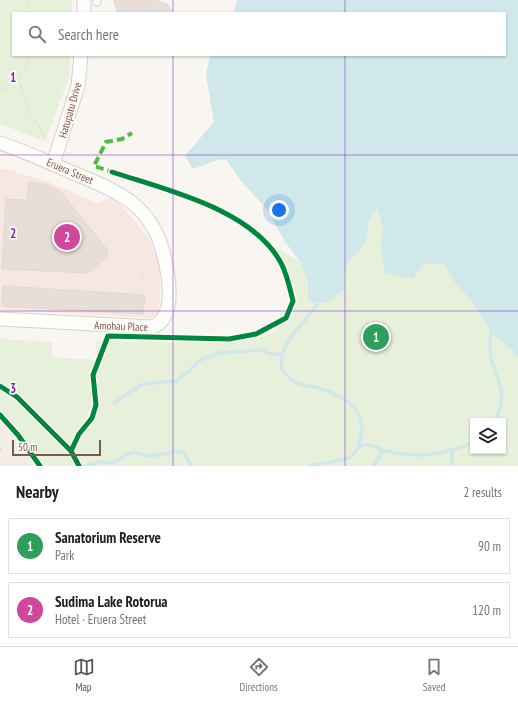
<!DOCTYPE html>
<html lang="en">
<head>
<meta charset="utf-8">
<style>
	:root { --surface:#fff; --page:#f6f6f6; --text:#202124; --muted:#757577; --line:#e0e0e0; --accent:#5c5450 }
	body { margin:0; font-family:"PT Sans Narrow",sans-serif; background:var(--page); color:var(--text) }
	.controls { position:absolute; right:12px; bottom:12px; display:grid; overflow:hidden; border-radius:0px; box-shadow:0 1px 3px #0004 }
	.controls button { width:36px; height:36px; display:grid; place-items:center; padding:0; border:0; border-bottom:1px solid var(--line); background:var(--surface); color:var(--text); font:20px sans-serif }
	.scale { position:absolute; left:12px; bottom:10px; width:89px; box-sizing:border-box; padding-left:4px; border:2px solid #7a5c4d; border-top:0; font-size:11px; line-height:14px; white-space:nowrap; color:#7a5c4d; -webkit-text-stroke:3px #fffaf3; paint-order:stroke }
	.you { position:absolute; left:279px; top:210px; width:14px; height:14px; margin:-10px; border:3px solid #fff; border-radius:50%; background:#1a73e8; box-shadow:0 0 0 6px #1a73e833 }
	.badge { display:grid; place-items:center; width:26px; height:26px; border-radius:50%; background:var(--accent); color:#fff; font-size:13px; font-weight:700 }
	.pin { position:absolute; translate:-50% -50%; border:2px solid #fff; box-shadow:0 1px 4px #0006 }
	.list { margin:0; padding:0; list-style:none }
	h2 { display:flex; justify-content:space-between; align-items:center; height:52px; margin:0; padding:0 16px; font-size:17px }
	h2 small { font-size:13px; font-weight:400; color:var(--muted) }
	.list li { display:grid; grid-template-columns:26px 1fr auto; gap:12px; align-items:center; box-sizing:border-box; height:56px; margin:0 8px 8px; padding:0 8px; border:1px solid var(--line); border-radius:0px }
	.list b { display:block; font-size:15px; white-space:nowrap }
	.list p { margin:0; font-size:13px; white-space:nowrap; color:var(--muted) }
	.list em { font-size:13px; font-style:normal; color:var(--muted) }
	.icon { flex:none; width:22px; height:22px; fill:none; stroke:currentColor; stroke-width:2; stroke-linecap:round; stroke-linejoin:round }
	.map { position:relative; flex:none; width:518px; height:466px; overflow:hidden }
	.search { position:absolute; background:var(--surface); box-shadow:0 1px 3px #0004; left:12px; right:12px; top:12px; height:44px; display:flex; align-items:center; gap:10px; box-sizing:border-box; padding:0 14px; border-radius:0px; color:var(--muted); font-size:15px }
	.sheet { height:180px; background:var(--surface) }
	nav { display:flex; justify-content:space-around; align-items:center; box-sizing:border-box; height:56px; border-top:1px solid var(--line); background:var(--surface); font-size:11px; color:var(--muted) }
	nav a { display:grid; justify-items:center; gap:2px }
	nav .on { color:var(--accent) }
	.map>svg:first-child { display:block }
</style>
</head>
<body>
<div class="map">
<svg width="518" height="466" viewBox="0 0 518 466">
	<rect width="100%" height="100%" fill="#f9f5f0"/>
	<path fill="#f6e8e1" d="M0,168L44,180L97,203L110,197L121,205L151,241L160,267V302L158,313L151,318L0,309Z"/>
	<path fill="#e7f0db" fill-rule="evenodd" d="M0,0H72L71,13H13V55H70L69,78L45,141L0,124Z
		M237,0H518V466H40L32,450L0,416V339L52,342V357L95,360L96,341L231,343L271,334L291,316L296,294L274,246L300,262L284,240L267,209L241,181L226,159L217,160L193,169L185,156L214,122L206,75L210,55H505V13H234ZM473,421H503V451H473Z"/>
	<path fill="#d0e8ea" d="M237,0H518V358L513,351L491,332L471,300L455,283L444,264H424L413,279L385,273L381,246L383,229L378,208C363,224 371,229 364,245C360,253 354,256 349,261C342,268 345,281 345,289C332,299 325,308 308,300V283L301,263L284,240L267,209L241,181L226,159L217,160L193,169L185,156L214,122L206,75L210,55H505V13H234Z"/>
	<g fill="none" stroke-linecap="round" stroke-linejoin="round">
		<path stroke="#d0e8ea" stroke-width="3.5" d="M317,304C302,329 281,337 281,368C286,373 291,380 297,383C302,386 310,386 315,387C346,396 372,411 358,447
			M491,332C490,340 489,350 491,358C498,384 509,392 495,421
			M114,403L143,384L176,381L188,372L198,361L219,353L261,350L270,354H281
			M86,466L99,462L114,463L127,454L135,452L145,456L167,454L173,451L184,452L191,466
			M310,466C318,464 346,460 349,458C356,454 356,446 366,445C374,444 378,450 386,451C419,458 442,456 473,442
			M373,466L383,451
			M451,466L453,451"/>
	</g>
	<path fill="#e6ded7" stroke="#e2d8d2" d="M114,0H156L167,4L173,13H117Z
		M29,182L49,185L62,193L108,251L107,257L88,273L2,269L6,199L27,200Z
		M3,286L145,295L143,314L2,306Z"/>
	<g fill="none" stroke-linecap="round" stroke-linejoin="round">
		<defs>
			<path id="service" d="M97,2V0"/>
			<path id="minor" d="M84,13V0
				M0,143C24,151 48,162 71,172C114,190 150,202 163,252C166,264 169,276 169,288C170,304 168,321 152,327L0,319
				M53,164L78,86L81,55"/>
			<path id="primary" d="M0,430L27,466
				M0,461L4,466"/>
		</defs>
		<use href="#service" stroke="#d7d1cb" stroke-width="9"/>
		<use href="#minor" stroke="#d7d1cb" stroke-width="15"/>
		<use href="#primary" stroke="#dad1cc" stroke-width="23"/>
		<path stroke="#dcd5d0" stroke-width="2" stroke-dasharray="1 3" stroke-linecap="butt" d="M26,0L30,13
			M20,75C20,101 35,121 48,141
			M0,91C15,82 25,73 29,55
			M140,277L146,271"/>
		<use href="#service" stroke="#fefefd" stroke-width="7"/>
		<use href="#minor" stroke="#fefefd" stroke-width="13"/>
		<use href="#primary" stroke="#f3eee8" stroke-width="21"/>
		<path stroke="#58b947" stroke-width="4" stroke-dasharray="8 4" stroke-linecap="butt" d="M115,173L94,166L106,142L122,139L132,133"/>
		<defs>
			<path id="cycleway" d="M0,386L17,397L71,451
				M0,415L18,435L40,466
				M79,466L71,451L79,434L92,418L96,405L93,375L108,336L229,339L256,334L286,318L293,301C290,289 287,274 281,263C252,209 166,190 112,172"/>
		</defs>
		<use href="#cycleway" stroke="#fffaf3" stroke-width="8"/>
		<use href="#cycleway" stroke="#00873e" stroke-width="5"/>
	</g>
	<path fill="none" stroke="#7b2cbf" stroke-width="1" stroke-opacity="0.55" d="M173,0V13M345,0V13M173,55V466M345,55V466M0,155H518M0,311H518"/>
	<g text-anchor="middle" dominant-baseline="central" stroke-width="3.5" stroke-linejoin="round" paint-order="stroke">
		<g font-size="11" fill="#7a5c4d" stroke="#fffaf3">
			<text transform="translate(70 110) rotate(-74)">Hatupatu Drive</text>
			<text transform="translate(70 171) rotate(23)">Eruera Street</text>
			<text transform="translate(121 326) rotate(2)">Amohau Place</text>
		</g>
	</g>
	<g font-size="13" text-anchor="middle" font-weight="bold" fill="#7b2cbf" stroke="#fffaf3" stroke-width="3.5" stroke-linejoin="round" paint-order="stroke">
		<text x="13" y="82">1</text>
		<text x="13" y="238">2</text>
		<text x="13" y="393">3</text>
	</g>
</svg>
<div class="controls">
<button><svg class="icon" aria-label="layers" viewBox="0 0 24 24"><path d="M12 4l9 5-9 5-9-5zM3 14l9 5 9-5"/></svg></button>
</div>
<div class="scale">50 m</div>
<div class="you"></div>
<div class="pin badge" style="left:376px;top:337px;background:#2e9e5b">1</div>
<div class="pin badge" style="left:67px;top:237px;background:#d1479c">2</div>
<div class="search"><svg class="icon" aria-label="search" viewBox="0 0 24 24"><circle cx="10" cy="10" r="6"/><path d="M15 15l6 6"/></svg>Search here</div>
</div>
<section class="sheet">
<h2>Nearby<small>2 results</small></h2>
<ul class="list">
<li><span class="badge" style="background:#2e9e5b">1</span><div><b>Sanatorium Reserve</b><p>Park</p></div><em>90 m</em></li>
<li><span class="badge" style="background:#d1479c">2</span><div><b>Sudima Lake Rotorua</b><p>Hotel · Eruera Street</p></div><em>120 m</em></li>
</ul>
</section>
<nav>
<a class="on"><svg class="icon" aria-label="map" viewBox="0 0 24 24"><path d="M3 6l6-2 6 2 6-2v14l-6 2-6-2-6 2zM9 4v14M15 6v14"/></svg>Map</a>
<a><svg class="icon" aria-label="directions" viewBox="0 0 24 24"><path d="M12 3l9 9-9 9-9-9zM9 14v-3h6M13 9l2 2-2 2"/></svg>Directions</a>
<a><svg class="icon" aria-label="saved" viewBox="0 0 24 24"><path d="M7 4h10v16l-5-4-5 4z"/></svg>Saved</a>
</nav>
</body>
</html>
